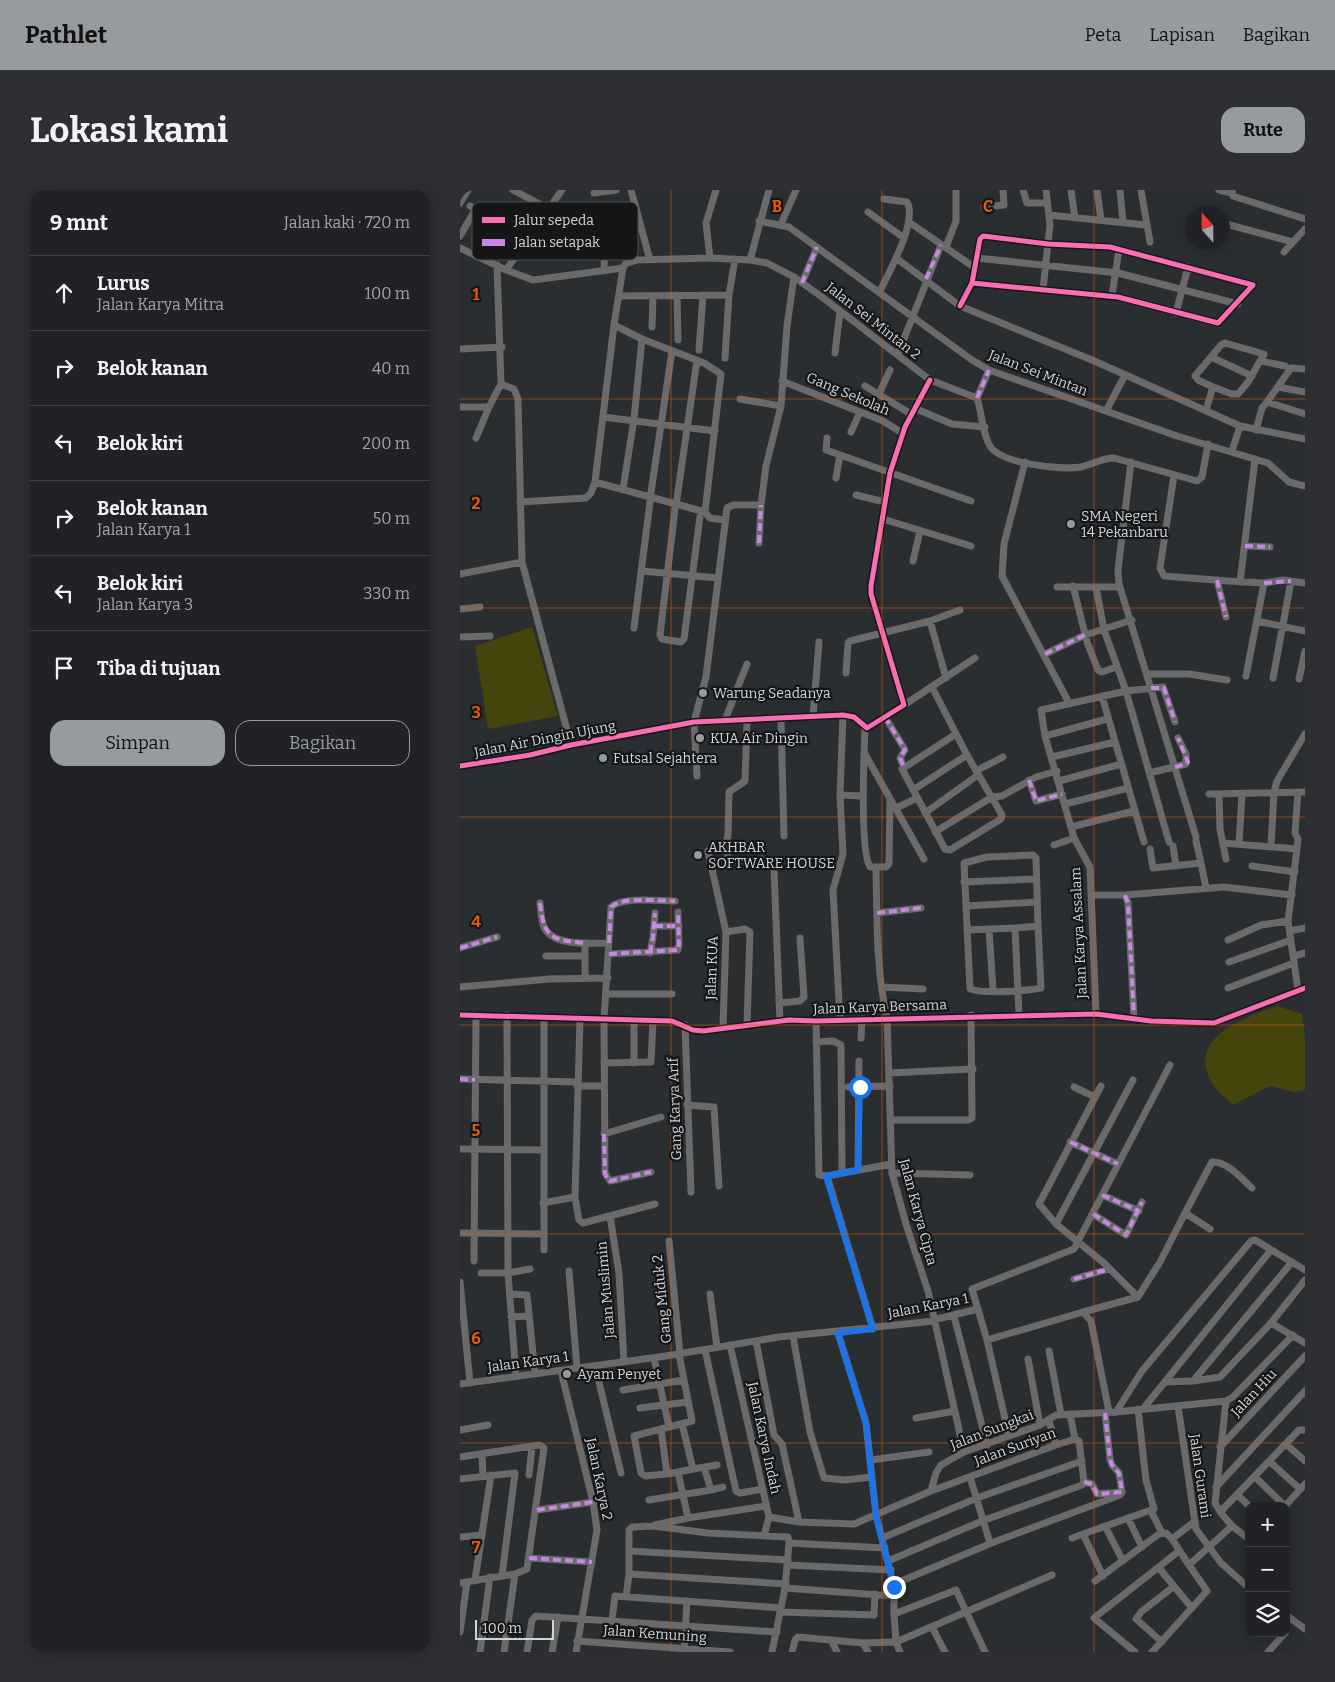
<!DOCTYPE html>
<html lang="id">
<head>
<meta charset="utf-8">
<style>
	:root { --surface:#202225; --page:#2d2f32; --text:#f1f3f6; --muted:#a2a4a7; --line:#3d3f42; --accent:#979b9e }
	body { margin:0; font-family:Bitter,serif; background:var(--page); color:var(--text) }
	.controls { position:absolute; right:15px; bottom:15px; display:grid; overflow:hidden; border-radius:10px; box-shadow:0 2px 12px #0003 }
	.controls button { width:45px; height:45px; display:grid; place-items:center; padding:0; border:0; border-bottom:1px solid var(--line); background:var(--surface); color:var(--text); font:25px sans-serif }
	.compass { position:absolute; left:725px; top:15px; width:45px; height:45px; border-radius:50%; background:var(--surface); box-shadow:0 2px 12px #0003; rotate:339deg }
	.scale { position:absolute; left:15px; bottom:12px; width:79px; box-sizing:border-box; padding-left:5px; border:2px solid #d1d5d8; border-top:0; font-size:14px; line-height:18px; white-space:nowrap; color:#d1d5d8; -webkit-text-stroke:4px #141618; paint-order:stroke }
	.stop { position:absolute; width:15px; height:15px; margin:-11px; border:4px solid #1a73e8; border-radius:50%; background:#fff }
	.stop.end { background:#1a73e8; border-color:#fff; box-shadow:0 1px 5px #0008 }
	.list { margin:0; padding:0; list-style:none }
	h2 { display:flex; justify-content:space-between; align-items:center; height:65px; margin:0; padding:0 20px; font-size:21px }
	h2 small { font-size:16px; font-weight:400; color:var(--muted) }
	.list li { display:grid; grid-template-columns:32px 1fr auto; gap:15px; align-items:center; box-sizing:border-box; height:75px; padding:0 20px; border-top:1px solid var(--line) }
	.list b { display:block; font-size:19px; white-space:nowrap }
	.list p { margin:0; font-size:16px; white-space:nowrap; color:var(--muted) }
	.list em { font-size:16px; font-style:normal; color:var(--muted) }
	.actions { display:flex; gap:10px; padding:15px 20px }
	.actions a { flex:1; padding:11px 0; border:1px solid var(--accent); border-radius:15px; text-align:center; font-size:18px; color:var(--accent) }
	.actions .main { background:var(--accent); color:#111 }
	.icon { flex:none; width:28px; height:28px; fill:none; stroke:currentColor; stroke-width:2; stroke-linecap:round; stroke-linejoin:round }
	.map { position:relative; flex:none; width:845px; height:1462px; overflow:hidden; border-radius:15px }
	header { display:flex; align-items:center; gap:30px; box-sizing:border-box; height:70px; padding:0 25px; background:var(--accent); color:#111 }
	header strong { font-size:24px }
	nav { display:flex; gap:28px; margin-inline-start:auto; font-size:18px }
	.intro { display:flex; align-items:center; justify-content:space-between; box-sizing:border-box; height:120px; padding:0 30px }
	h1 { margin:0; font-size:35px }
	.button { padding:12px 22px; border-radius:15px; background:var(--accent); color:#111; font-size:18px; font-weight:700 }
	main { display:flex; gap:30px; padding:0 30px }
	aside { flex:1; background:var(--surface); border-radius:15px; box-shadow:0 2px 12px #0003 }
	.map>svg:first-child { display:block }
</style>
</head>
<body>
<header>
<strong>Pathlet</strong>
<nav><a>Peta</a><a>Lapisan</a><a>Bagikan</a></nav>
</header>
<div class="intro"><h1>Lokasi kami</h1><a class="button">Rute</a></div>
<main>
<aside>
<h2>9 mnt<small>Jalan kaki · 720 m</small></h2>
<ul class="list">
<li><svg class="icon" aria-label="ahead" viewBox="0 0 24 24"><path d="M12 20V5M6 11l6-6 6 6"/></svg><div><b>Lurus</b><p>Jalan Karya Mitra</p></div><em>100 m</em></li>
<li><svg class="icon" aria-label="right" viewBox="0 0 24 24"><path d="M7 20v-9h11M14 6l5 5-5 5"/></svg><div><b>Belok kanan</b></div><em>40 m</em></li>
<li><svg class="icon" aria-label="left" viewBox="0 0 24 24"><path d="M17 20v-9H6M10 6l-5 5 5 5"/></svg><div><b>Belok kiri</b></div><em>200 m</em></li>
<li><svg class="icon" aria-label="right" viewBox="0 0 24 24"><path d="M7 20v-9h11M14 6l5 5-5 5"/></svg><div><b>Belok kanan</b><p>Jalan Karya 1</p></div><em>50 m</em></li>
<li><svg class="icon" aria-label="left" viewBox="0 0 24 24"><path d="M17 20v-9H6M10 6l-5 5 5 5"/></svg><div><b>Belok kiri</b><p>Jalan Karya 3</p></div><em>330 m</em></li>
<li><svg class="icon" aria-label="arrive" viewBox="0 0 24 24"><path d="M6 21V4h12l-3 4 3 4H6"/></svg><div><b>Tiba di tujuan</b></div></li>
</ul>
<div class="actions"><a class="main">Simpan</a><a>Bagikan</a></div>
</aside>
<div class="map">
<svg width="845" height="1462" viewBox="0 0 845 1462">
	<rect width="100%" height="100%" fill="#2b2e31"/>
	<path fill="#45440c" d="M72,437L98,526L28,539L15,456Z
		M817,816L842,824L845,847V900L835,902L810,896L773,915C767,909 758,903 754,896C723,849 782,829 817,816Z"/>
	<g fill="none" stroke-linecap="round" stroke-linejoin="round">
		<path stroke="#696a69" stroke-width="7" d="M53,0L89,19
			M171,0L190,70
			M563,0L567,13H587
			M611,0L615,28
			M637,0L641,30
			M660,0L663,32
			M681,0L690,52
			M759,0L772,3
			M772,0L773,6L845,29
			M134,3L156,0
			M0,13L8,0
			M10,16L30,28
			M524,17L544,15L543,0
			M408,22L444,48
			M589,25L686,35
			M299,31L329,37L512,170L529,180L717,246L808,273L829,292L845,296
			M449,32L515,78
			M321,34L336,0
			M766,34L833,52L845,39
			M0,46L15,20
			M486,57L496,31V0
			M0,58L46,80L73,90L163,78L166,73L177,70L250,68L290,70L307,73L334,87L362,107L470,190L517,208
			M824,62L833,52
			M250,68L246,33L256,0
			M436,68L500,116L632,170L780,236L845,249
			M517,68L658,83L778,114
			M290,70L309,0
			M163,78L154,135L182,149L244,173L261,184L245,322
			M46,80L102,0
			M144,80L146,28
			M342,93L357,57
			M583,99L590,35L586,0
			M420,101C429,82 458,31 447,12L424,9
			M217,105L218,150
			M160,106L269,105
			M652,106L659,59
			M500,116L512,93L520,49L523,46L588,54L650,57L793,95L758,133L658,107L512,93
			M716,123L728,77
			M192,137L193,106
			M0,159L42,157
			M239,160L243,105
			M375,163L380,121
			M438,164L481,55
			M751,167L792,186
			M265,168L269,105L275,69
			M801,171L825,176
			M845,179L831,178L807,212L845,224
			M322,191L423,231L442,243
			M41,194L54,199L58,209L62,372L111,555
			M405,196L451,224
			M818,197L845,202
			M419,204L430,180
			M517,208C522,223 522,243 530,256C541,274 601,280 621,277C633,274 642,268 654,268L737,291L742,287L748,254
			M517,208L529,180
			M280,209L321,216
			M0,217H29
			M454,218L492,234L525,237
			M746,220L753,197L738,190L735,186L761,155L765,153L804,164L788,192L778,204H772L753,197
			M646,221L665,185
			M143,227L255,241
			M796,240L802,218L807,212
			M391,242L400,222
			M16,248L29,217L41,194L37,75
			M367,248L366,260L511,311
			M772,261L780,236
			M565,272L544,354L542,386L609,513
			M671,272L658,380L659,394L736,647
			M714,285L700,378L704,386L768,391L804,393L823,390L845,393
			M376,288L380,265
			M135,292L154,135
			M163,299L174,229L182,149
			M396,305L425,312
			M190,309L212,161
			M60,312L126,308L131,303L135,292L245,322L250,328L265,330
			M216,315L237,170
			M215,319L200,445L202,449L221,452L224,449L240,327
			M423,329L511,356
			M299,353L301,315
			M785,356L810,357
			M453,371L460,341
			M182,381L258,388
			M0,384L62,372
			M757,390L766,427
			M780,392L795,269
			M613,396L627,452L638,480L642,482L656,477
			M597,397H660
			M636,397L644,440L666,501L709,652
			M0,419L20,417
			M470,431L486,488
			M797,431L845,441
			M174,438L190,312
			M0,447L30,446
			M585,464L625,445L672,430
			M386,483L388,453L390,451L470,431L500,420
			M687,484H729L767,490
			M786,486L804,393
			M813,488L831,391
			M839,489L845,461
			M472,497L507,565L542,625L541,629L490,660L485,659L442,579L496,544
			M642,506L684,652
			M444,515L515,468
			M353,527L359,452
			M425,527L444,558L445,560L440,568L444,577
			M321,529L324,646
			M265,530L287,474
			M287,530L285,591L269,602L268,646L265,657L269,670L285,671L302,669
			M405,538C404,562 400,661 410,677H426L429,674L430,609
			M585,546L647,529
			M405,564L464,669
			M592,567L655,552
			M0,576L70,565L111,555L234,532L383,525L394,527L407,538L444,515L411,404V396L430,283L445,237L470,190
			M516,581L543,567
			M689,583L726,574V564L718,548
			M237,586L234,532L246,487L267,318L273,315H301L306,276L321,216L327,136L334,87
			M569,590L576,611L602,604
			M599,591L661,574
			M453,600L507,565
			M749,604L845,602
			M759,604L760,639L766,669
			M380,605L403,606
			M605,614L668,598
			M436,618L457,608
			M465,623L518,585
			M611,637L674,621
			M475,642L532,607L542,606L576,587L597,581
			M763,653L837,659L828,731L838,800
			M779,654L782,604
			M594,655L614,648
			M713,656L716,676
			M811,656L814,602L817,591L845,544
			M690,659L693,678L741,673L736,651
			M837,659L838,649L835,643L838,602
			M248,661L266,742L263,838
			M741,673L746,698
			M792,676L835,682
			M416,678C417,727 416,780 427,828L432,983L446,1034L468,1101L504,1262
			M314,680L320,831
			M504,692L576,689
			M632,705H665L764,697L832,705
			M665,705L668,713L674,828
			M80,713C81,721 81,730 84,737C93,757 131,753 149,753
			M506,716L577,712
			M417,723L461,718
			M195,736H219
			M529,739L533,800
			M507,740L555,738
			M830,741L845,738
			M266,742L285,739L290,742L287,835
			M768,750L801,735L828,731
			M125,753V788
			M0,758L37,747
			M190,763L193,747L195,723
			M149,764L218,760L219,754L218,722
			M86,766H125
			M834,766L845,763
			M769,772L831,750
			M0,797L89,789L148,788
			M422,797L463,799
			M768,798L834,773
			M147,804H212
			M319,813L340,811L344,807L340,748
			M559,824L555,738L578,736L576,668L573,665L527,667L504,673L510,799C525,804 565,801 581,798L578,736
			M636,824L630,677L614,648L585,546L581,520L666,501L703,497L715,532
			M0,825L212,831L233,840L243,841L329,830L356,831L636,824L691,831L754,833L845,798
			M47,825L48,1083L56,1186
			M84,827V1060
			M120,828L115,1007L119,1030L123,1033L195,1014
			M380,830L373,700L383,664L380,605L383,525
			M356,831L359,985L367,986L431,974
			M225,835L231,1002
			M401,848L402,829
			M356,852L373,851L381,855L382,983
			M144,873L191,872L193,830
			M174,873V829
			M429,883L513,879
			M0,889L117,892
			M117,896H144
			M388,897L430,896
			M614,897L635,907
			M227,915L254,917L259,996
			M431,930H508L512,928L511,825
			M144,944L201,927
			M610,952L658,974
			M0,959L84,960
			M398,980L399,871
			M191,982L150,991L145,983L144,829L151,717C163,706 200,711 215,711
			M432,983L510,985
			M367,986L413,1139
			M642,1005L679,1021
			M83,1013L115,1007
			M725,1023L752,972C767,971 782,989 792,998
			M633,1024L666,1045L682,1012
			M150,1026L159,1083L164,1172
			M596,1034L673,890
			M0,1043L82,1044
			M209,1051L220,1164
			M14,1071L16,825
			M109,1081L117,1178
			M21,1083H48L70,1079
			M614,1089L649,1079
			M0,1092L10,1193
			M50,1104L67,1105L75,1183
			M250,1104L257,1157
			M678,1107L700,1072L725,1023L750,1039
			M623,1122L678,1107L644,1073L596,1034L579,1014L641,896
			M494,1126L527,1255
			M51,1127L69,1126
			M811,1133L845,1153
			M378,1143L406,1233L416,1325L434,1397V1424L436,1452L440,1462
			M333,1146L350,1242L364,1288L385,1290L412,1287
			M527,1150L623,1122L631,1131L649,1222
			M296,1151L314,1245L322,1254L339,1332
			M270,1155L309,1327L304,1346
			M245,1160L276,1301L280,1303L303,1299
			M589,1161L601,1224
			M194,1168L209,1237
			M568,1169L580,1235
			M135,1176L161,1283
			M101,1181L133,1312L137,1340L116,1462
			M733,1191L760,1187L811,1133L845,1090
			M705,1192L733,1191L832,1072
			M0,1194L206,1166L319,1147L465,1132L518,1119
			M163,1200L224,1190
			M718,1216L736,1339L761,1373L789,1398
			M180,1218L228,1212
			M683,1219L811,1060
			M656,1222L682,1181L791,1051L795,1050L845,1080
			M645,1223L650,1269L652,1275L659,1283L662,1302
			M610,1224L615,1249
			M456,1228L495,1221
			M589,1231L596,1255
			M201,1239L207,1284L218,1282L228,1328
			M0,1240L28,1235
			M549,1246L527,1150L512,1099L614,1059L710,875
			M826,1254L845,1271
			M760,1257L845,1166
			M22,1264L23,1286
			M0,1267L79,1255L84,1258L67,1379L55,1384L0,1393
			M411,1270L469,1262
			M809,1271L840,1299
			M233,1279L257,1275
			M218,1282L233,1279L222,1234
			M207,1284L185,1286L181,1283L174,1246L232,1231L219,1164
			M69,1285L72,1257
			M510,1287L530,1353
			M795,1287L825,1316
			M0,1289L55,1283L42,1386
			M624,1292L632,1294L637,1304L662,1302
			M756,1297L845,1201
			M251,1300L263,1297
			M471,1301L476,1283L481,1275L504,1262L580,1235L596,1225L656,1222L766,1211L773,1207L833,1145
			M778,1305L789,1316
			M189,1310L251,1300L244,1277
			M825,1316L845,1294
			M77,1320L133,1312
			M691,1321L702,1343
			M761,1323L755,1313L766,1211
			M309,1327L339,1332L394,1334L471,1301L596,1255L615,1249L619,1251L624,1292L622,1295L522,1331L428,1371
			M668,1328L682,1357
			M734,1332L712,1349L729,1375L772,1336L761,1323L764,1318L839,1240H845
			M195,1335L228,1328L306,1316
			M645,1336L663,1371
			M772,1336L789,1349
			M623,1344L694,1319L686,1290L678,1219
			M0,1347L22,1345
			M422,1348L517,1308L622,1271
			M612,1348L623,1344L643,1386
			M169,1361L328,1370
			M69,1368L132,1372
			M328,1375L431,1380
			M699,1378L732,1418
			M169,1384L326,1394
			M15,1390L31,1285
			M635,1391L699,1344L706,1343L712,1349
			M434,1394L534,1352L660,1305L662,1302
			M325,1398L433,1406
			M166,1407L169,1384V1340L172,1337L193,1336L248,1343L328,1347L329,1353L425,1358
			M320,1422L414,1425L415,1404
			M434,1424L496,1400L525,1462
			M826,1425L845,1439
			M152,1429L155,1406L321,1418
			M472,1437L485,1462
			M0,1442L7,1392
			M371,1450L377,1462
			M117,1451L270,1462
			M702,1452L676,1429L681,1422L713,1397
			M403,1453L408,1462
			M20,1462L30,1387
			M44,1462L55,1384
			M67,1462L72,1430L76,1426L317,1442
			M92,1462L98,1427
			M224,1462L227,1411
			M312,1462L325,1398L329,1353
			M332,1462L335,1450L338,1447L403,1453L436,1452L592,1385
			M675,1462L634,1428L719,1361
			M692,1462L747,1401L729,1375
			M808,1462L825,1443"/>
		<path stroke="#c787e3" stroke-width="4" stroke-dasharray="8 4" stroke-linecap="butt" d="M466,89L481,55
			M342,93L357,57
			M517,208L529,180
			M299,353L301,315
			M785,356L810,357
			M757,390L766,427
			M804,393L831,391
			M585,464L625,445
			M691,498H704L715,532
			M425,527L444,558L445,560L440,568L444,577
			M715,577L726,574L728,572L718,548
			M569,590L576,611L602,604
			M665,705L668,713L674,828
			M80,713C84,748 91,750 125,753
			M417,723L461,718
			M195,736H219
			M149,753L151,717C163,706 200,711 215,711
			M0,758L37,747
			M190,763L193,747L195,723
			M149,764L218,760L219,754L218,722
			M0,889L15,890
			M144,944L145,983L147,989L150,991L191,982
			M610,952L658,974
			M642,1005L679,1021
			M633,1024L666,1045L682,1012
			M614,1089L649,1079
			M624,1292L632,1294L637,1304L662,1302L659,1283L652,1275L650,1269L645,1223
			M77,1320L133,1312
			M69,1368L132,1372"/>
		<defs>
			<path id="cycleway" d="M500,116L512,93L520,49L523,46L588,54L650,57L793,95L758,133L658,107L512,93
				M0,576L70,565L111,555L234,532L383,525L394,527L407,538L444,515L411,404V396L430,283L445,237L470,190
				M0,825L212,831L233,840L243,841L329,830L356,831L636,824L691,831L754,833L845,798"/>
		</defs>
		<use href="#cycleway" stroke="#141618" stroke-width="8"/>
		<use href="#cycleway" stroke="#f96db3" stroke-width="5"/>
	</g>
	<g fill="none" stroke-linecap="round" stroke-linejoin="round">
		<path stroke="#1a73e8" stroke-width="6" d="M400,897L398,980L366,986L413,1139L378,1143L406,1233L416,1326L434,1397"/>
	</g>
	<path fill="none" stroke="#e8590c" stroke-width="1" stroke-opacity="0.55" d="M211,0V1462M422,0V1462M634,0V1462M0,209H845M0,418H845M0,627H845M0,835H845M0,1044H845M0,1253H845"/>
	<g fill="#979b9e" stroke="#141618" stroke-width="2">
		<circle cx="611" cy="334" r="5"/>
		<circle cx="243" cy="503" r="5"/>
		<circle cx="240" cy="548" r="5"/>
		<circle cx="143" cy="568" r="5"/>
		<circle cx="238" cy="665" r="5"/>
		<circle cx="107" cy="1184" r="5"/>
	</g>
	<g text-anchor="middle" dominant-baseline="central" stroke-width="4.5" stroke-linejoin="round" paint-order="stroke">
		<g font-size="14" fill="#d1d5d8" stroke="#141618">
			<text transform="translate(413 131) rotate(38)">Jalan Sei Mintan 2</text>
			<text transform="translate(578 183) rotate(21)">Jalan Sei Mintan</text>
			<text transform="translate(388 204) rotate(23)">Gang Sekolah</text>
			<text transform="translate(85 549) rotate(-11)">Jalan Air Dingin Ujung</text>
			<text transform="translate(619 743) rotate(-93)">Jalan Karya Assalam</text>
			<text transform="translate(252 778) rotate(-88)">Jalan KUA</text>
			<text transform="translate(420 817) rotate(-2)">Jalan Karya Bersama</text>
			<text transform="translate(215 919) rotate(-92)">Gang Karya Arif</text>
			<text transform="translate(458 1022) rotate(75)">Jalan Karya Cipta</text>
			<text transform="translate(146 1100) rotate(-95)">Jalan Muslimin</text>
			<text transform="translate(202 1109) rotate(-96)">Gang Miduk 2</text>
			<text transform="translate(468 1116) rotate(-11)">Jalan Karya 1</text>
			<text transform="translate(68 1172) rotate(-8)">Jalan Karya 1</text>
			<text transform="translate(794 1203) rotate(-47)">Jalan Hiu</text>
			<text transform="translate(532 1240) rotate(-21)">Jalan Sungkai</text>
			<text transform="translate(304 1248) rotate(78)">Jalan Karya Indah</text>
			<text transform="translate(555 1257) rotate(-20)">Jalan Suriyan</text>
			<text transform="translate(740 1286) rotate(82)">Jalan Gurami</text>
			<text transform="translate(139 1289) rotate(78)">Jalan Karya 2</text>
			<text transform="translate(195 1444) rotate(4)">Jalan Kemuning</text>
		</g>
		<g font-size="14" fill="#d1d5d8" stroke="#141618" text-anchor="start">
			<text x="621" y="326">SMA Negeri<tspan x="621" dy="16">14 Pekanbaru</tspan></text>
			<text x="253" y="503">Warung Seadanya</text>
			<text x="250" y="548">KUA Air Dingin</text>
			<text x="153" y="568">Futsal Sejahtera</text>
			<text x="248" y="657">AKHBAR<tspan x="248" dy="16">SOFTWARE HOUSE</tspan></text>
			<text x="117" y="1184">Ayam Penyet</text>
		</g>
	</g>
	<rect x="12" y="12" width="166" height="58" rx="8" fill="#141618" stroke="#4d4f52" stroke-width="1"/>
	<rect x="22" y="27" width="23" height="6" fill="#f96db3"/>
	<rect x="22" y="49" width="23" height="7" fill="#c787e3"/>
	<g font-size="14" fill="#d1d5d8">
		<text x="54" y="35">Jalur sepeda</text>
		<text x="54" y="57">Jalan setapak</text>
	</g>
	<g font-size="16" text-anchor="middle" font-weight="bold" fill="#e8590c" stroke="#141618" stroke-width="4.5" stroke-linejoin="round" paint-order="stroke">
		<text x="317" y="22">B</text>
		<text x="528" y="22">C</text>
		<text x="16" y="110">1</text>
		<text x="16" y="319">2</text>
		<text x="16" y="528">3</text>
		<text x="16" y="737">4</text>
		<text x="16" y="946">5</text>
		<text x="16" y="1154">6</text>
		<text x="16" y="1363">7</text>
	</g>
</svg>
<div class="controls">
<button>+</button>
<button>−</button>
<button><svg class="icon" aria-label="layers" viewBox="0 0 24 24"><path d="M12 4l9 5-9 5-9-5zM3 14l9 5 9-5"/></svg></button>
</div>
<svg class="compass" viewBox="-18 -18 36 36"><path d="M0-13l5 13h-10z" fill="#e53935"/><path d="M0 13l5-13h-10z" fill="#a2a4a7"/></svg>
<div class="scale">100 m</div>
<div class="stop" style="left:400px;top:897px"></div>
<div class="stop end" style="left:434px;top:1397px"></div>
</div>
</main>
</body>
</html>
